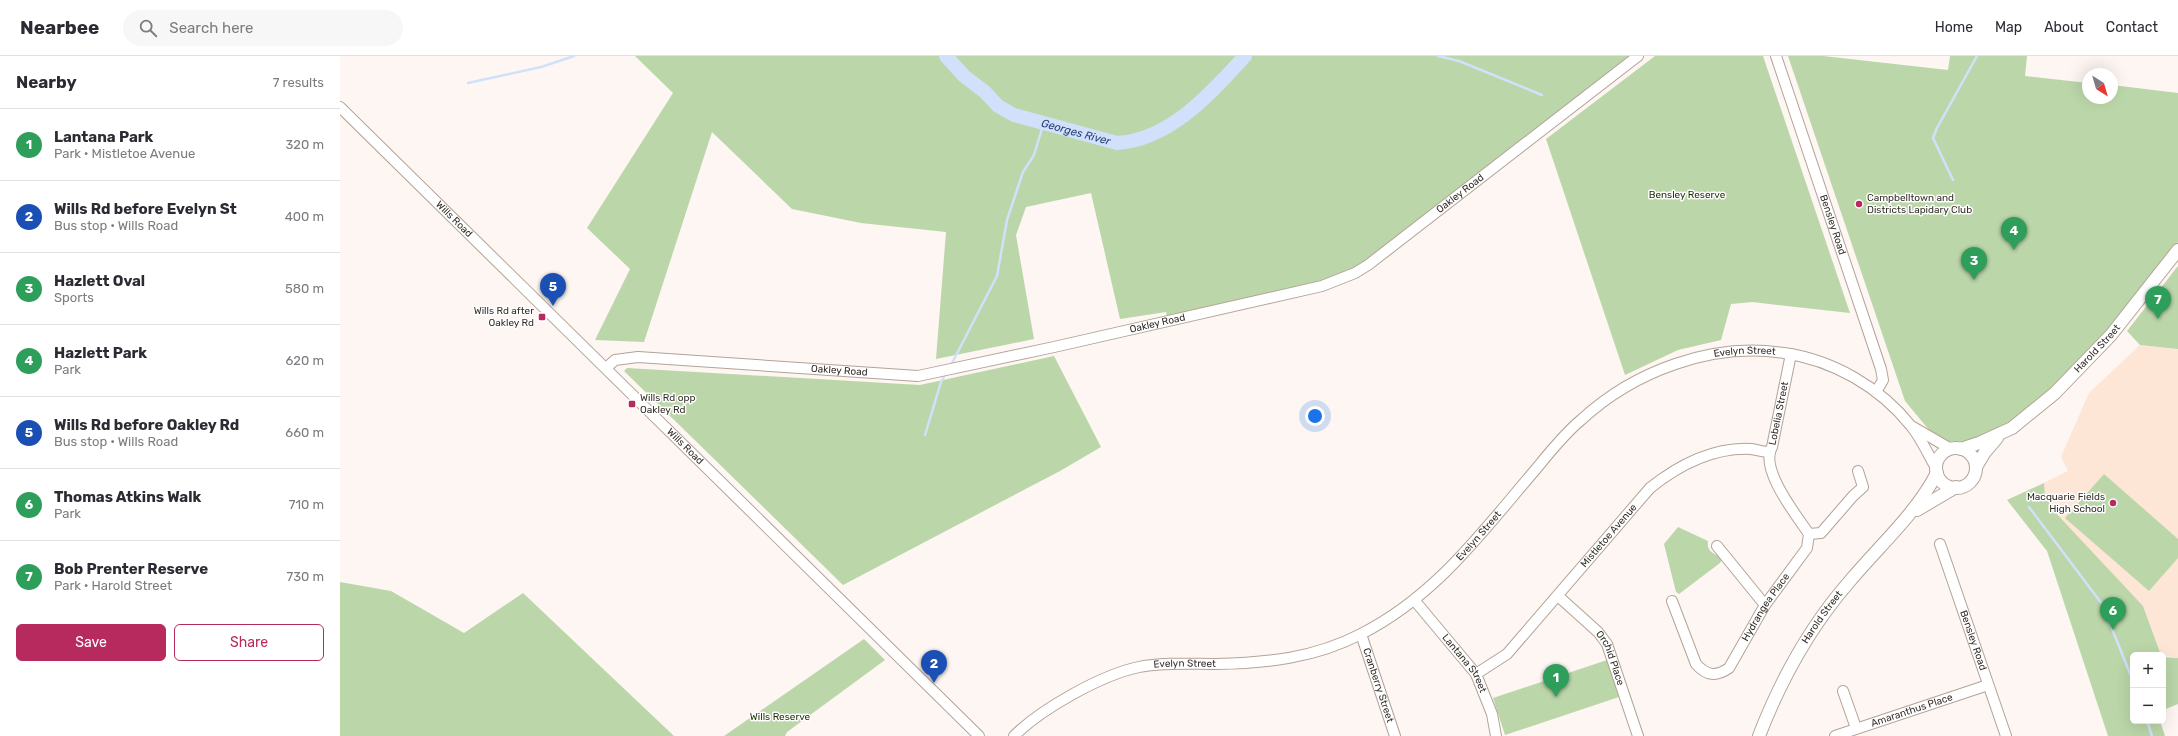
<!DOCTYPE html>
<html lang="en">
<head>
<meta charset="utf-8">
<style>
	:root { --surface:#fff; --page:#f7f7f7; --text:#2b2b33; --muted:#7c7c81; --line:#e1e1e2; --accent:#b72a5e }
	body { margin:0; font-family:Rubik,sans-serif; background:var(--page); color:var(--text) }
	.controls { position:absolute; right:12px; bottom:12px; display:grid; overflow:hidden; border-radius:6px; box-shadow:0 4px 16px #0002 }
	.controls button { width:36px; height:36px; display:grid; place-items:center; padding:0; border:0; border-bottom:1px solid var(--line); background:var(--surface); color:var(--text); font:20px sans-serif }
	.compass { position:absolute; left:1742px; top:12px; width:36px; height:36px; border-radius:50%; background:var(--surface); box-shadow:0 4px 16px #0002; rotate:143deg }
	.you { position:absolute; left:975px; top:360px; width:14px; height:14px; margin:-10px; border:3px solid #fff; border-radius:50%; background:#1a73e8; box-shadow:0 0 0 6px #1a73e833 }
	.badge { display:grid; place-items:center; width:26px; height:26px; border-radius:50%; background:var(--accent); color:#fff; font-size:13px; font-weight:700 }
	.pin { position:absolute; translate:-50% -33px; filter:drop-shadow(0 1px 2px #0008) }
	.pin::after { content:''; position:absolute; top:21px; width:14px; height:12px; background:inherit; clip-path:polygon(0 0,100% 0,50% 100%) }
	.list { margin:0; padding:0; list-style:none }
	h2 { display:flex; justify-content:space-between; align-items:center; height:52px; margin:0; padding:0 16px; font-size:17px }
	h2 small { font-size:13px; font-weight:400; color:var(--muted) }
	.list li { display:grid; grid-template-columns:26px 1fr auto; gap:12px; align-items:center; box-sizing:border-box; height:72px; padding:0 16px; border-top:1px solid var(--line) }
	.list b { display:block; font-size:15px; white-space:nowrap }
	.list p { margin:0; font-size:13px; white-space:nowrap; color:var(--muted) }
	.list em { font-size:13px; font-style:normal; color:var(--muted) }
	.actions { display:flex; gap:8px; padding:12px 16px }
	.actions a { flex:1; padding:9px 0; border:1px solid var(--accent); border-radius:6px; text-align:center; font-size:14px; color:var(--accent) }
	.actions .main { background:var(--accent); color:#fff }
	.icon { flex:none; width:22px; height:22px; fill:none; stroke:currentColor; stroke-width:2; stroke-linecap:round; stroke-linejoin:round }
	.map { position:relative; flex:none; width:1838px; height:680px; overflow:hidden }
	header { display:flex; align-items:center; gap:24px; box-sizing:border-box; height:56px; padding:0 20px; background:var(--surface); border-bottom:1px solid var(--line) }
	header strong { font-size:19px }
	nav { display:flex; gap:22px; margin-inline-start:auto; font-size:14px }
	.search { width:280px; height:36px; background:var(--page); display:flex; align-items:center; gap:10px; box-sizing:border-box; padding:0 14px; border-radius:22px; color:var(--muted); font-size:15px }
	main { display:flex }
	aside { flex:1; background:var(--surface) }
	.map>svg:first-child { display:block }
</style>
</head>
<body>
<header>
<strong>Nearbee</strong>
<div class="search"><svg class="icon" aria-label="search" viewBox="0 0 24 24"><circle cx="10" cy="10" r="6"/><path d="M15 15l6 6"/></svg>Search here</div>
<nav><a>Home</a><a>Map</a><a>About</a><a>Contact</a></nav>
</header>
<main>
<aside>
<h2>Nearby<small>7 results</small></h2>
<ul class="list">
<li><span class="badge" style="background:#2e9e5b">1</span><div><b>Lantana Park</b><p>Park · Mistletoe Avenue</p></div><em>320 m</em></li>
<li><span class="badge" style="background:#1a4fb4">2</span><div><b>Wills Rd before Evelyn St</b><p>Bus stop · Wills Road</p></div><em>400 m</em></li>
<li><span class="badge" style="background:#2e9e5b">3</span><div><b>Hazlett Oval</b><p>Sports</p></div><em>580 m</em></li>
<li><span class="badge" style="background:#2e9e5b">4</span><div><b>Hazlett Park</b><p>Park</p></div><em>620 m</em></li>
<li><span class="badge" style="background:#1a4fb4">5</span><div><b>Wills Rd before Oakley Rd</b><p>Bus stop · Wills Road</p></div><em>660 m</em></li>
<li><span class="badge" style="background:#2e9e5b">6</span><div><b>Thomas Atkins Walk</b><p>Park</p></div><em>710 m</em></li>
<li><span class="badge" style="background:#2e9e5b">7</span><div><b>Bob Prenter Reserve</b><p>Park · Harold Street</p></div><em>730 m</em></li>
</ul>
<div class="actions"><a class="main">Save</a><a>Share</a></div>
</aside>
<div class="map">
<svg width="1838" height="680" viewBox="0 0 1838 680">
	<rect width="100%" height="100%" fill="#fdf6f2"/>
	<path fill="#fee6d6" d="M1800,289L1838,293V602L1821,599L1803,550L1720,463L1713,454L1705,439L1704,427L1728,415L1721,401L1749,337Z"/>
	<path fill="#bbd6a9" d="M295,0H1292L1024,206L1006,218L990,224L827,261L826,256L780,263L751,137L686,151L676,179L694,283L596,303L606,176L521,167L452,153L372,76L304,286L255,284L290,213L247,172L333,37Z
		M1315,0H1423L1510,257L1412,246L1391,248L1381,284L1338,294L1285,319L1206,83Z
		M1448,0H1483L1608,14L1610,0H1687L1685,20L1748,27V42H1772V29L1838,37V186L1780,264L1699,346L1676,365L1637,385H1604L1594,380L1565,345Z
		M1838,210V293L1800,289L1787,275Z
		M714,300L761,391L720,415L503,529L284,315L287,312L580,329Z
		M1764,418L1838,483V502L1809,535L1725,462Z
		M1704,427L1705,439L1713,454L1803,550L1821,599H1793V665H1820L1825,680H1768L1707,495L1667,444Z
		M1338,471L1368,485C1366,496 1375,498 1383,502L1380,507L1339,538L1336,536L1324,488Z
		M0,526L51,535L124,577L183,537L334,680H0Z
		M524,583L545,604L447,676L445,680H384Z
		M1823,601L1838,602V648L1823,654Z
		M1267,604L1279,641L1165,679L1153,642Z"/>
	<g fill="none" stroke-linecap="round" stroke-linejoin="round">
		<path stroke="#d2e0fb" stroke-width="2.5" d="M1098,0L1119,5L1202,39
			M128,27L201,11L234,0
			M1613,124L1593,82L1597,72L1637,0
			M611,309L657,220L667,164L683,116L694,99L704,66
			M585,379L601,326L606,317
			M1689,451L1762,548L1793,625
			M1807,665L1812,680"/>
		<path stroke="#d2e0fb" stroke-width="14" id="s1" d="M606,0L624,20L645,36L658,50L674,59L777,87C830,84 871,37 905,0"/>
		<defs>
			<g id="minor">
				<path id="s2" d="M1436,0L1541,313L1543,324L1536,336"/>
				<path id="s3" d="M0,51L639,680"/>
				<path id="s4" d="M266,312L275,304L298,301L578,320L714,291L982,230L1015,217L1028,209L1298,0"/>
				<path d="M1573,371L1611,393"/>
				<path d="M1469,478L1481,477L1513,440L1523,431L1518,415"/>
				<path id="s5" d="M1600,488L1666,680"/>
				<path d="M1377,490L1425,549"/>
				<path id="s6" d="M1218,540L1258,576L1267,588L1298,680"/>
				<path id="s7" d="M1075,545L1136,618L1152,658L1156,680"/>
				<path id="s8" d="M1332,545L1356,608C1367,620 1376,621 1389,612L1425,549L1467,492L1469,478C1457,460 1419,413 1432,391L1451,298"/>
				<path id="s9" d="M1021,578L1055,680"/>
				<path id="s10" d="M1136,618L1167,598L1310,432C1339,409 1373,391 1411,393C1418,394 1423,396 1430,396"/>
				<path d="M1503,635L1516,672"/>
				<path id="s11" d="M674,680C701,653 761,619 799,611C824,606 851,608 876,608C927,607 975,602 1021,578C1096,540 1142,476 1196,413C1210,396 1224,378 1241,364C1294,315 1372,286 1444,297C1493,304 1540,331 1571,370C1581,382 1588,398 1596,412"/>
				<path id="s12" d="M1495,680L1648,629"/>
			</g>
			<g id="major">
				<circle cx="1616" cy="412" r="20"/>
				<path id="s13" d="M1621,393L1639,387L1672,372L1715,337L1771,279L1838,194"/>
				<path d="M1636,411L1645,396L1657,382"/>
				<path d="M1577,454L1616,431"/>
				<path id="s14" d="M1419,680C1441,623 1469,572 1509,526C1539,490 1575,459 1597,417"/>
			</g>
		</defs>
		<use href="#minor" stroke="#b3a398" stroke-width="12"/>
		<use href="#major" stroke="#b3a398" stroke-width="14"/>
		<use href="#minor" stroke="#fff" stroke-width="10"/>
		<use href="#major" stroke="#fff" stroke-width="12"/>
	</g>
	<g fill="#b72a5e" stroke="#fff" stroke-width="1.5">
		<circle cx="1519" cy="148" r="4"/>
		<rect x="198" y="257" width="8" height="8" rx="2"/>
		<rect x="288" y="344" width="8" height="8" rx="2"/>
		<circle cx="1773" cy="447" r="4"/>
	</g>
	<g text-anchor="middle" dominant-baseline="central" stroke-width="3" stroke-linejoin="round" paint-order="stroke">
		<g font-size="10" fill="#342e2a" stroke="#fff">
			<text stroke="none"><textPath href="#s4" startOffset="897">Oakley Road</textPath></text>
			<text stroke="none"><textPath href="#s3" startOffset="160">Wills Road</textPath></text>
			<text stroke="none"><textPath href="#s2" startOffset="178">Bensley Road</textPath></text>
			<text stroke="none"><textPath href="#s4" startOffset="561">Oakley Road</textPath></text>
			<text stroke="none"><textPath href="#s13" startOffset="172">Harold Street</textPath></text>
			<text stroke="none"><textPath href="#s11" startOffset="861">Evelyn Street</textPath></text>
			<text stroke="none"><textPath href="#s4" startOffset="237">Oakley Road</textPath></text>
			<text stroke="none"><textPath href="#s8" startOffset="395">Lobelia Street</textPath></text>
			<text stroke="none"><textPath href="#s3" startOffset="484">Wills Road</textPath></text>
			<text stroke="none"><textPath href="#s11" startOffset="525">Evelyn Street</textPath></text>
			<text stroke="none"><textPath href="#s10" startOffset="193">Mistletoe Avenue</textPath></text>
			<text stroke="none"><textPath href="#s8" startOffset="176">Hydrangea Place</textPath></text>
			<text stroke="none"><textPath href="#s14" startOffset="135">Harold Street</textPath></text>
			<text stroke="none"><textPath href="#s5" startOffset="102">Bensley Road</textPath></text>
			<text stroke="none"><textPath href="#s6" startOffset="83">Orchid Place</textPath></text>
			<text stroke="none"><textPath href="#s7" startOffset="80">Lantana Street</textPath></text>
			<text stroke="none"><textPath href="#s11" startOffset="190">Evelyn Street</textPath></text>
			<text stroke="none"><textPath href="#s9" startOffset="54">Cranberry Street</textPath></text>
			<text stroke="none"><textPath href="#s12" startOffset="81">Amaranthus Place</textPath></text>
		</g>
		<g font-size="10" fill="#193101" stroke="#fff">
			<text x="1347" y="139">Bensley Reserve</text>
			<text x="440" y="661">Wills Reserve</text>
		</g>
		<g font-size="10" fill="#342e2a" stroke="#fff" text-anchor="start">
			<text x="1527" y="142">Campbelltown and<tspan x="1527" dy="12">Districts Lapidary Club</tspan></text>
			<text x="194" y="255" text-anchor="end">Wills Rd after<tspan x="194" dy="12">Oakley Rd</tspan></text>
			<text x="300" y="342">Wills Rd opp<tspan x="300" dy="12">Oakley Rd</tspan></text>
			<text x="1765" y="441" text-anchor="end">Macquarie Fields<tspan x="1765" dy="12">High School</tspan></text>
		</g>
		<g font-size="11" font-style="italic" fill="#253f75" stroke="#fff">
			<text stroke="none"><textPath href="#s1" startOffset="155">Georges River</textPath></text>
		</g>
	</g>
</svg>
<div class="controls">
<button>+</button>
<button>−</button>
</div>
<svg class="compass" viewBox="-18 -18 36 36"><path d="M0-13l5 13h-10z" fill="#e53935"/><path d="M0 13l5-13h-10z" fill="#7c7c81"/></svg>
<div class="you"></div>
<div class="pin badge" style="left:1216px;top:641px;background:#2e9e5b">1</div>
<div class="pin badge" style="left:594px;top:627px;background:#1a4fb4">2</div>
<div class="pin badge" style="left:1634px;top:224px;background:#2e9e5b">3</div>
<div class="pin badge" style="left:1674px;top:194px;background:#2e9e5b">4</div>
<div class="pin badge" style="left:213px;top:250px;background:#1a4fb4">5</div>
<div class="pin badge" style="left:1773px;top:574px;background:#2e9e5b">6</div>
<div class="pin badge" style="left:1818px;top:263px;background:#2e9e5b">7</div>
</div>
</main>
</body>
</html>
